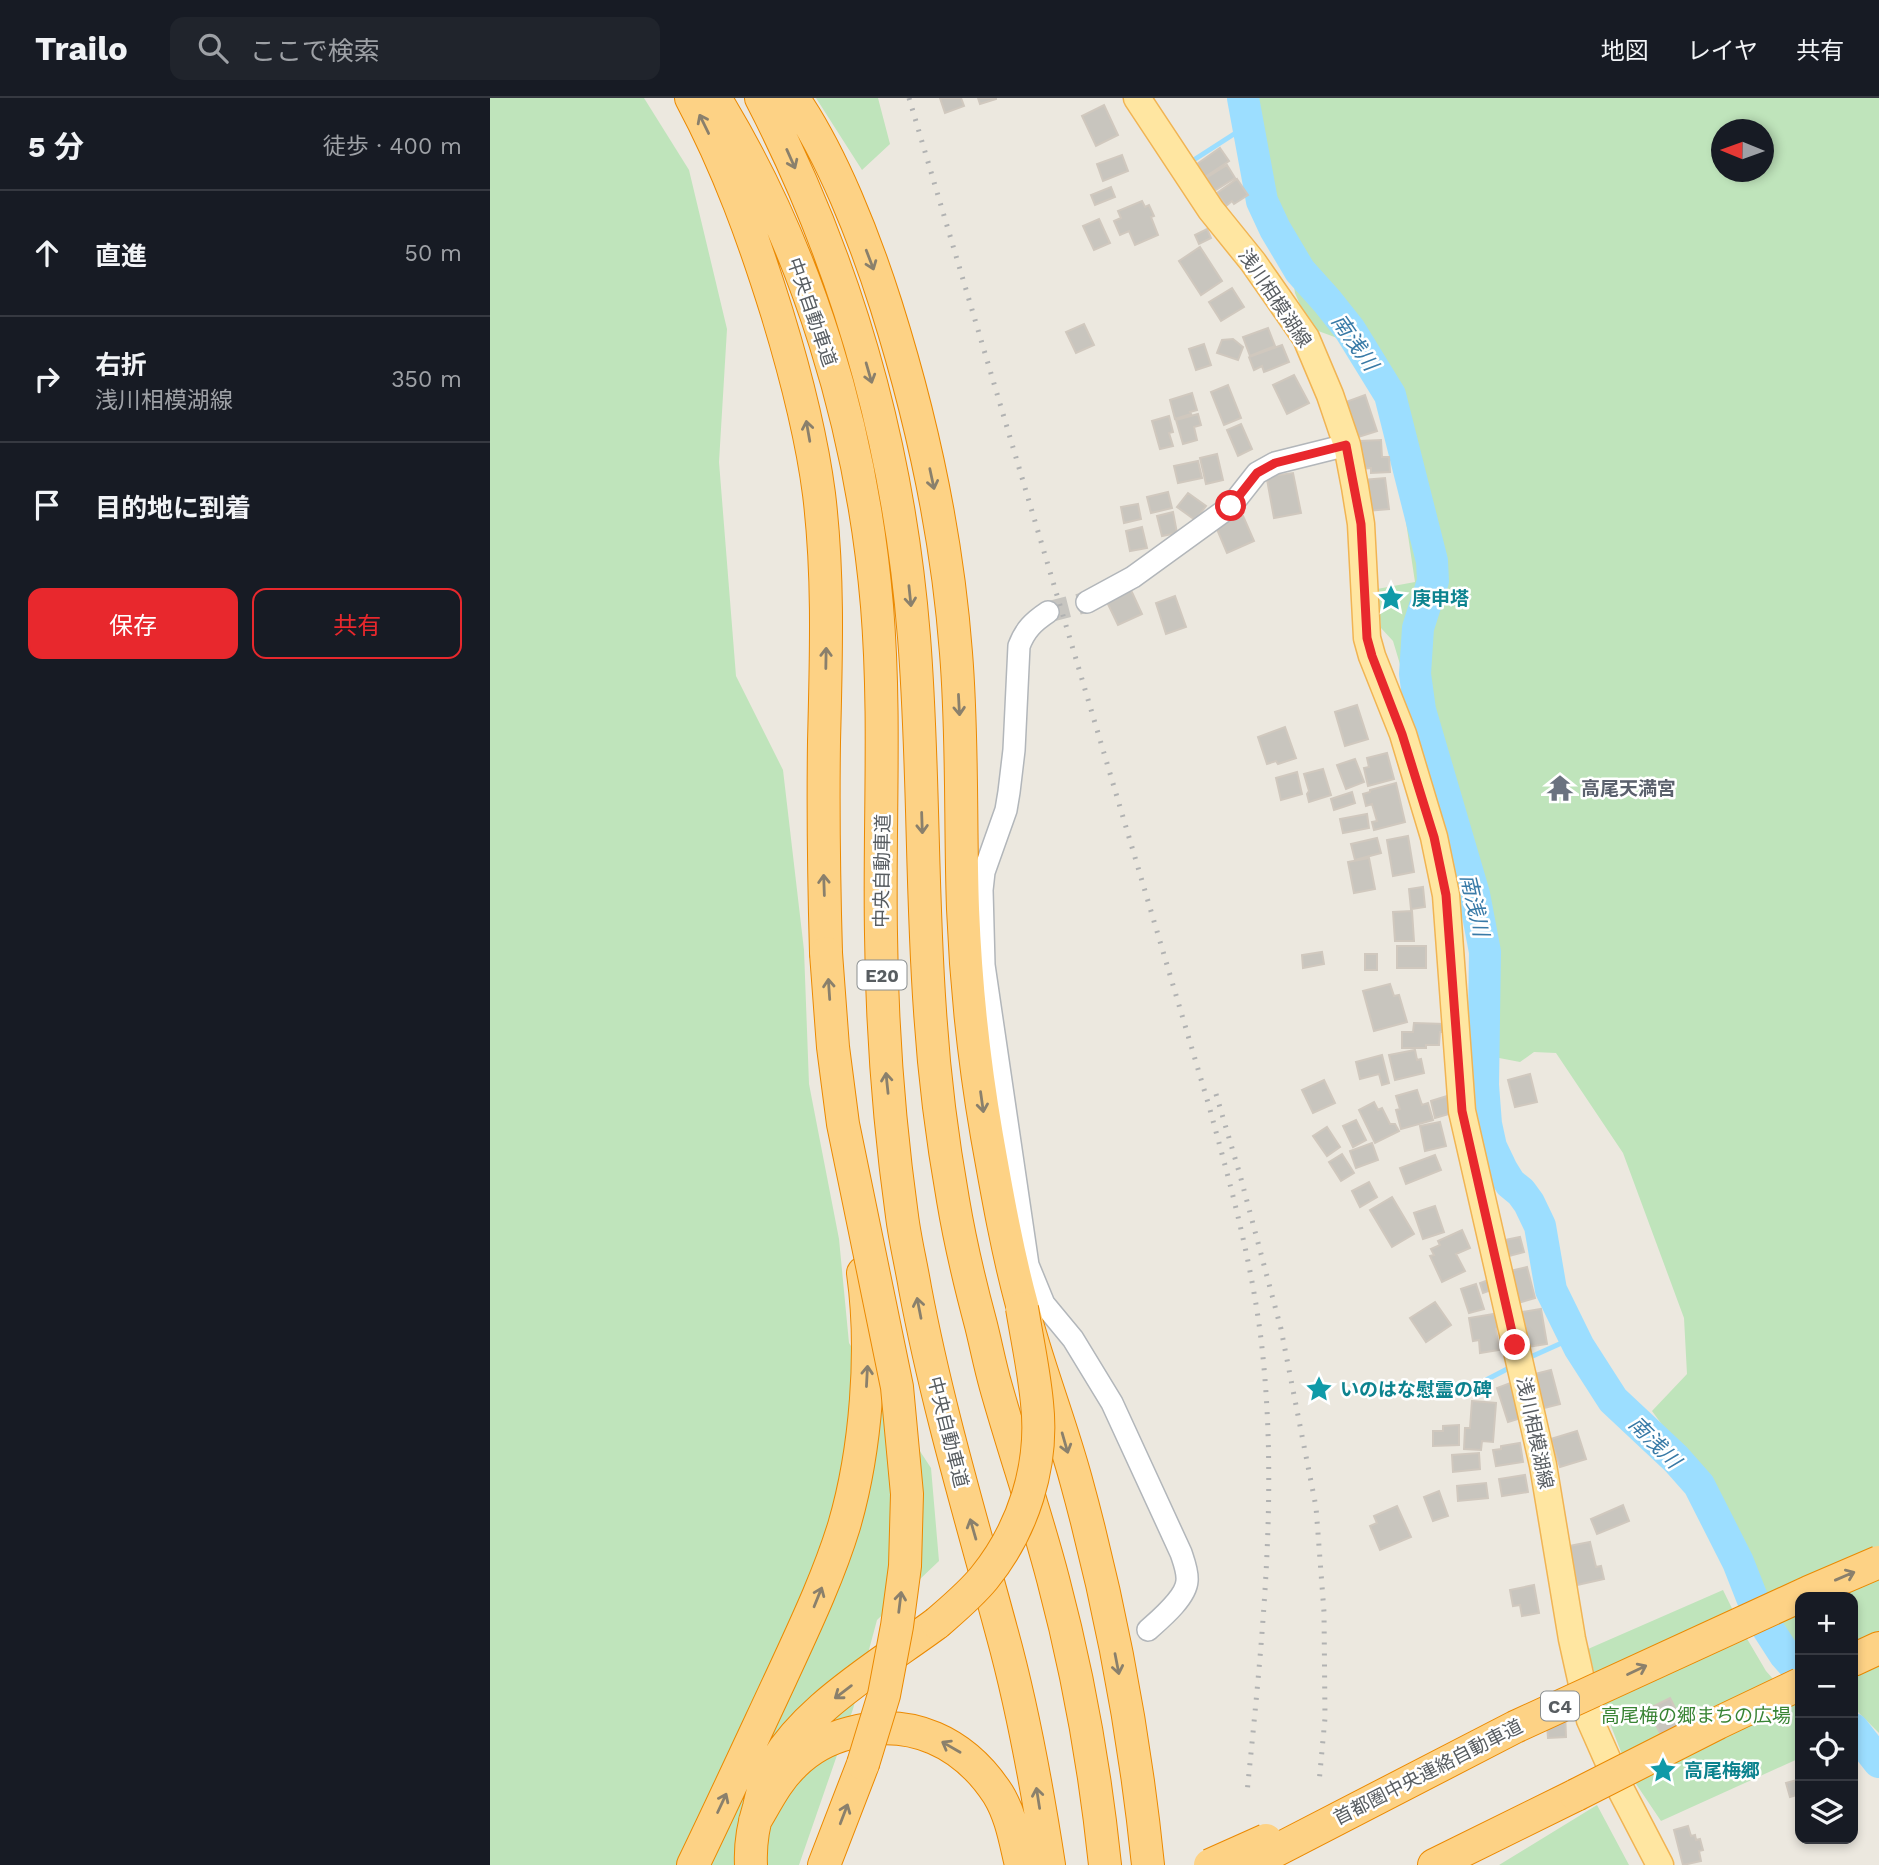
<!DOCTYPE html>
<html lang="ja">
<head>
<meta charset="utf-8">
<style>
	:root { --surface:#171b24; --page:#20242c; --text:#f1f3f6; --muted:#9ea1a6; --line:#363941; --accent:#e8282d }
	body { margin:0; font-family:"Work Sans","Noto Sans JP",sans-serif; background:var(--page); color:var(--text) }
	.controls { position:absolute; right:21px; bottom:21px; display:grid; overflow:hidden; border-radius:14px; box-shadow:0 4px 10px #0003 }
	.controls button { width:63px; height:63px; display:grid; place-items:center; padding:0; border:0; border-bottom:2px solid var(--line); background:var(--surface); color:var(--text); font:35px sans-serif }
	.compass { position:absolute; left:1221px; top:21px; width:63px; height:63px; border-radius:50%; background:var(--surface); box-shadow:0 4px 10px #0003; rotate:271deg }
	.stop { position:absolute; width:21px; height:21px; margin:-16px; border:5px solid #e8282d; border-radius:50%; background:#fff }
	.stop.end { background:#e8282d; border-color:#fff; box-shadow:0 2px 7px #0008 }
	.list { margin:0; padding:0; list-style:none }
	h2 { display:flex; justify-content:space-between; align-items:center; height:91px; margin:0; padding:0 28px; font-size:30px }
	h2 small { font-size:23px; font-weight:400; color:var(--muted) }
	.list li { display:grid; grid-template-columns:46px 1fr auto; gap:21px; align-items:center; box-sizing:border-box; height:126px; padding:0 28px; border-top:2px solid var(--line) }
	.list b { display:block; font-size:26px; white-space:nowrap }
	.list p { margin:0; font-size:23px; white-space:nowrap; color:var(--muted) }
	.list em { font-size:23px; font-style:normal; color:var(--muted) }
	.actions { display:flex; gap:14px; padding:21px 28px }
	.actions a { flex:1; padding:16px 0; border:2px solid var(--accent); border-radius:14px; text-align:center; font-size:24px; color:var(--accent) }
	.actions .main { background:var(--accent); color:#fff }
	.icon { flex:none; width:38px; height:38px; fill:none; stroke:currentColor; stroke-width:2; stroke-linecap:round; stroke-linejoin:round }
	.map { position:relative; flex:none; width:1389px; height:1767px; overflow:hidden }
	header { display:flex; align-items:center; gap:42px; box-sizing:border-box; height:98px; padding:0 35px; background:var(--surface); border-bottom:2px solid var(--line) }
	header strong { font-size:33px }
	nav { display:flex; gap:38px; margin-inline-start:auto; font-size:24px }
	.search { width:490px; height:63px; background:var(--page); display:flex; align-items:center; gap:18px; box-sizing:border-box; padding:0 24px; border-radius:14px; color:var(--muted); font-size:26px }
	main { display:flex }
	aside { flex:1; background:var(--surface) }
	.map>svg:first-child { display:block }
</style>
</head>
<body>
<header>
<strong>Trailo</strong>
<div class="search"><svg class="icon" aria-label="search" viewBox="0 0 24 24"><circle cx="10" cy="10" r="6"/><path d="M15 15l6 6"/></svg>ここで検索</div>
<nav><a>地図</a><a>レイヤ</a><a>共有</a></nav>
</header>
<main>
<aside>
<h2>5 分<small>徒歩 · 400 m</small></h2>
<ul class="list">
<li><svg class="icon" aria-label="ahead" viewBox="0 0 24 24"><path d="M12 20V5M6 11l6-6 6 6"/></svg><div><b>直進</b></div><em>50 m</em></li>
<li><svg class="icon" aria-label="right" viewBox="0 0 24 24"><path d="M7 20v-9h11M14 6l5 5-5 5"/></svg><div><b>右折</b><p>浅川相模湖線</p></div><em>350 m</em></li>
<li><svg class="icon" aria-label="arrive" viewBox="0 0 24 24"><path d="M6 21V4h12l-3 4 3 4H6"/></svg><div><b>目的地に到着</b></div></li>
</ul>
<div class="actions"><a class="main">保存</a><a>共有</a></div>
</aside>
<div class="map">
<svg width="1389" height="1767" viewBox="0 0 1389 1767">
	<rect width="100%" height="100%" fill="#ece8df"/>
	<path fill="#bfe4bb" fill-rule="evenodd" d="M0,0H154L199,72L237,231L229,364L246,578L293,672L314,852L319,986L349,1141L359,1245L441,1370L449,1463L387,1522L363,1611L309,1767H0Z
		M326,0H388L400,46L372,72Z
		M765,0H1389V1635L1363,1609V1499H1310V1554L1286,1529L1247,1429L1162,1313L1197,1276L1194,1220L1133,1055L1066,955L1044,954L1030,964L1004,959L1006,886L903,543L891,530L887,491L925,484L904,344L887,294L861,245L820,230L805,195L796,137L774,78ZM1232,32H1274V74H1232Z
		M1233,1492L1256,1539L1276,1573L1310,1611V1660L1171,1723L1140,1677L1114,1610L1098,1551Z
		M1107,1707L1139,1767H1009Z"/>
	<g fill="none" stroke-linecap="round" stroke-linejoin="round">
		<path stroke="#9cdeff" stroke-width="5" d="M700,66L699,65L758,27
			M1036,1261L1085,1239
			M996,1282L1021,1269"/>
		<path stroke="#9cdeff" stroke-width="32" d="M753,0L772,103L785,131L810,173L837,203L860,232L900,297L942,463L943,483L928,530L925,576L930,612L984,796L995,854L993,987L996,1026L1001,1049L1012,1072L1020,1085L1031,1094L1039,1105L1050,1128L1061,1192L1089,1249L1123,1302L1186,1361L1209,1387L1248,1464L1268,1515L1295,1557L1310,1574
			M1363,1631L1389,1664"/>
	</g>
	<path fill="#c8c5be" stroke="#d0c8be" stroke-width="2" d="M450,0H471L474,8L455,15Z
		M488,0H506V1L490,6Z
		M614,7L628,37L606,48L592,18Z
		M730,50L739,63L715,79L707,66Z
		M632,57L638,73L613,83L607,66Z
		M737,67L745,80L724,93L716,80Z
		M747,81L758,97L744,106L742,103L736,108L727,95Z
		M621,89L625,99L605,107L601,97Z
		M652,103L655,109L659,107L664,118L661,119L668,137L645,147L639,133L630,137L624,123L631,120L628,113Z
		M609,121L620,145L604,152L593,128Z
		M717,131L721,140L709,146L705,137Z
		M710,149L732,183L711,197L689,163Z
		M742,190L754,209L731,223L719,204Z
		M594,226L604,247L586,255L576,234Z
		M778,230L785,248L760,258L753,239Z
		M743,241L753,249L748,262L727,255L732,242Z
		M714,246L721,267L706,272L699,251Z
		M792,247L799,264L774,274L772,268L764,272L759,259Z
		M804,277L819,305L797,316L783,287Z
		M738,287L751,320L734,327L721,294Z
		M702,295L707,312L700,314L701,316L685,321L680,302Z
		M875,297L887,333L865,340L853,305Z
		M708,316L711,327L704,329L707,342L693,346L686,322Z
		M679,318L683,334L679,335L683,348L670,351L662,323Z
		M751,326L762,351L748,358L737,332Z
		M891,342L892,359H899L900,374L881,375V370L871,371L870,343Z
		M727,356L733,382L716,386L710,360Z
		M708,363L712,380L688,385L684,368Z
		M788,372L789,377L803,375L811,415L784,420L776,376Z
		M895,380L899,411L877,413L873,382Z
		M678,394L682,410L661,415L657,399Z
		M698,395L716,408L705,422L687,409Z
		M648,406L651,421L634,425L631,409Z
		M683,414L687,435L672,438L667,418Z
		M753,418L764,443L737,455L726,429L729,425L744,419L745,421Z
		M652,429L657,450L640,453L636,433Z
		M640,490L652,516L628,527L616,502Z
		M685,498L696,529L676,536L666,505Z
		M867,607L878,641L855,648L845,614Z
		M795,629L806,660L788,666L786,663L777,666L768,639Z
		M897,655L904,681L878,688L874,670L879,669L877,660Z
		M865,661L874,684L856,691L847,667Z
		M833,671L841,697L819,704L817,696L819,693L814,676Z
		M807,674L812,696L791,702L786,680Z
		M1075,682L1079,693L1069,697L1064,686Z
		M906,685L915,724L884,732L882,724L887,723L882,706L876,708L873,696L880,694V692Z
		M862,694L865,705L844,712L841,701Z
		M877,716L879,730L853,735L850,721Z
		M918,738L924,774L903,778L897,742Z
		M887,740L891,755L865,762L861,746Z
		M879,760L885,791L864,795L858,764Z
		M933,789L935,809L921,811L919,791Z
		M922,813L924,843H905L903,814Z
		M907,848H936V870H907Z
		M832,854L834,866L813,870L812,857Z
		M875,856H887V872H875Z
		M900,886L904,898L909,897L917,924L884,933L873,893Z
		M924,925L954,926V934H950L949,947H936V950H912V934H923Z
		M925,952L927,962L931,961L934,975L905,982L899,957Z
		M892,957L899,985L892,987L889,976L870,981L866,964Z
		M1040,976L1047,1004L1025,1009L1018,982Z
		M834,982L845,1005L823,1015L812,992Z
		M927,992L932,1007L938,1005L943,1022L911,1031L906,1012L910,1011L906,998Z
		M957,998L962,1015L945,1020L941,1003Z
		M884,1004L888,1012L892,1010L900,1026H905L909,1033L885,1045L869,1012Z
		M866,1022L876,1042L863,1049L853,1028Z
		M950,1024L956,1048L935,1053L930,1028Z
		M837,1029L850,1049L837,1058L823,1038Z
		M882,1045L888,1062L866,1070L860,1053Z
		M852,1056L864,1075L851,1083L839,1064Z
		M945,1057L951,1072L916,1086L910,1070Z
		M879,1084L887,1099L870,1109L862,1093Z
		M902,1099L924,1136L902,1149L880,1112Z
		M945,1108L954,1134L933,1141L924,1115Z
		M972,1132L980,1150L966,1156L975,1173L952,1184L940,1158L944,1157L941,1151L950,1147L948,1143Z
		M1030,1139L1034,1154L1019,1158L1015,1142Z
		M1037,1169L1045,1200L1028,1205L1020,1173Z
		M1004,1180L1007,1190L993,1195L990,1185Z
		M986,1186L994,1211L979,1215L971,1191Z
		M945,1204L961,1227L936,1244L920,1220Z
		M1051,1211L1057,1246L1037,1249L1032,1214Z
		M1010,1215L1012,1230L1006,1231L1009,1252L990,1255L989,1242L983,1243L979,1220Z
		M1061,1272L1070,1306L1050,1311L1041,1277Z
		M1023,1284L1034,1319L1018,1324L1007,1290Z
		M982,1303L1006,1305L1003,1344L992,1343L991,1352L974,1351L975,1330H980Z
		M969,1327V1347L943,1348V1333H953V1328Z
		M1087,1333L1096,1361L1070,1369L1061,1341Z
		M1030,1345L1033,1364L1006,1368L1003,1352L1011,1351V1348Z
		M989,1355L990,1371L963,1374L962,1357Z
		M1035,1377L1038,1394L1012,1398L1009,1381Z
		M996,1385L998,1400L968,1403L967,1388Z
		M949,1393L958,1418L943,1423L934,1399Z
		M1133,1407L1139,1423L1107,1436L1101,1421Z
		M907,1408L921,1439L890,1452L880,1428L887,1425L884,1418Z
		M1100,1444L1106,1469L1111,1468L1114,1481L1087,1487L1079,1448Z
		M1044,1487L1049,1515L1032,1518L1030,1507L1023,1508L1020,1492Z
		M1180,1600L1194,1628L1172,1639L1158,1611Z
		M1075,1612L1076,1639L1058,1640L1056,1613Z
		M1307,1682L1310,1696L1300,1699L1296,1685Z
		M1198,1728L1201,1738L1205,1737L1206,1742L1210,1741L1213,1752L1209,1753L1211,1763L1193,1767L1184,1732Z"/>
	<g fill="none" stroke-linecap="round" stroke-linejoin="round">
		<path stroke="#c7c5c0" stroke-width="21" stroke-dasharray="21 10" stroke-linecap="butt" d="M558,514L597,504"/>
		<defs>
			<path id="minor" d="M597,504L643,479L741,408L767,375L785,365L857,347
				M558,514C543,524 535,532 529,548L524,652L519,694L516,712L494,774L492,792L494,867L538,1167L554,1206L583,1241L622,1305L691,1455C694,1464 698,1474 697,1483C696,1500 669,1522 658,1532"/>
			<path id="major" d="M647,0L721,112L763,164L816,240L840,297L857,347L865,389L871,426L877,540L882,558L913,636L944,739L956,797L972,1013L1053,1367L1082,1541L1100,1622L1131,1692L1170,1767"/>
			<path id="highway" d="M201,0C238,69 264,141 287,215C305,274 321,334 329,396C339,478 336,561 334,644C333,714 334,785 336,855
				M225,0C318,152 372,331 387,508C396,618 389,727 391,836C392,931 399,1025 412,1118C415,1142 421,1166 425,1190C447,1307 481,1420 512,1535C533,1611 547,1689 559,1767
				M271,0C358,168 409,351 424,539C434,664 431,788 440,913C444,976 452,1040 463,1102C470,1144 480,1186 491,1227C496,1247 500,1268 506,1289C524,1353 546,1416 563,1481C588,1575 605,1670 615,1767
				M303,0C342,56 375,141 396,207C432,321 457,436 466,555C473,640 470,726 473,811C476,886 484,963 497,1038C507,1094 517,1152 532,1207C547,1266 570,1323 586,1382C620,1506 645,1639 658,1767
				M1363,1562L1389,1550
				M265,1723C277,1703 287,1682 304,1666C319,1651 340,1640 360,1635C421,1619 474,1644 508,1696C521,1717 525,1742 531,1767
				M203,1767C233,1705 262,1642 291,1580C314,1530 338,1480 354,1428C376,1353 384,1253 373,1175
				M261,1767C260,1747 263,1728 269,1709C271,1700 273,1691 276,1683C302,1617 392,1566 447,1525
				M334,1767L373,1666
				M944,1767L1086,1697"/>
		</defs>
		<use href="#minor" stroke="#b2b6ba" stroke-width="24"/>
		<use href="#major" stroke="#f1b453" stroke-width="29"/>
		<use href="#highway" stroke="#eb8900" stroke-width="34"/>
		<use href="#minor" stroke="#fff" stroke-width="21"/>
		<use href="#major" stroke="#ffe6a1" stroke-width="26"/>
		<use href="#highway" stroke="#fdd285" stroke-width="32"/>
		<path stroke="#b1b2b2" stroke-width="5" stroke-dasharray="2 9" stroke-linecap="butt" d="M419,0L719,1008C740,1085 761,1161 771,1241C789,1392 772,1544 757,1695
			M726,996L750,1077L791,1231L826,1409L834,1514L835,1620L829,1685"/>
		<defs>
			<path id="highway-bridge" d="M336,855L343,949L353,1026L407,1289L417,1396L415,1468L407,1528L394,1597L373,1666
				M447,1525C463,1511 480,1497 494,1480C533,1432 554,1368 547,1305C544,1273 537,1241 532,1210
				M1086,1697L1228,1625L1310,1586
				M720,1767L776,1742
				M758,1767L1025,1629L1319,1494L1389,1464"/>
		</defs>
		<use href="#highway-bridge" stroke="#eb8900" stroke-width="34" stroke-linecap="butt"/>
		<use href="#highway-bridge" stroke="#fdd285" stroke-width="32"/>
	</g>
	<defs><path id="oneway-shaft" d="M-6 0H5M1.5-3L5.5 0L1.5 3" fill="none" stroke-width="1.6" stroke-linecap="round" stroke-linejoin="round" transform="scale(1.75)"/></defs>
	<g stroke="#8a806c">
		<use href="#oneway-shaft" transform="translate(214 26) rotate(-116)"/>
		<use href="#oneway-shaft" transform="translate(301 61) rotate(66)"/>
		<use href="#oneway-shaft" transform="translate(380 162) rotate(69)"/>
		<use href="#oneway-shaft" transform="translate(379 275) rotate(74)"/>
		<use href="#oneway-shaft" transform="translate(318 333) rotate(-100)"/>
		<use href="#oneway-shaft" transform="translate(442 381) rotate(78)"/>
		<use href="#oneway-shaft" transform="translate(420 498) rotate(84)"/>
		<use href="#oneway-shaft" transform="translate(336 560) rotate(-89)"/>
		<use href="#oneway-shaft" transform="translate(469 607) rotate(87)"/>
		<use href="#oneway-shaft" transform="translate(432 725) rotate(88)"/>
		<use href="#oneway-shaft" transform="translate(334 787) rotate(-92)"/>
		<use href="#oneway-shaft" transform="translate(339 891) rotate(-94)"/>
		<use href="#oneway-shaft" transform="translate(397 985) rotate(-96)"/>
		<use href="#oneway-shaft" transform="translate(492 1004) rotate(82)"/>
		<use href="#oneway-shaft" transform="translate(429 1210) rotate(-101)"/>
		<use href="#oneway-shaft" transform="translate(377 1278) rotate(-87)"/>
		<use href="#oneway-shaft" transform="translate(575 1345) rotate(74)"/>
		<use href="#oneway-shaft" transform="translate(483 1431) rotate(-106)"/>
		<use href="#oneway-shaft" transform="translate(1355 1478) rotate(-23)"/>
		<use href="#oneway-shaft" transform="translate(328 1499) rotate(-68)"/>
		<use href="#oneway-shaft" transform="translate(410 1504) rotate(-83)"/>
		<use href="#oneway-shaft" transform="translate(627 1566) rotate(79)"/>
		<use href="#oneway-shaft" transform="translate(1147 1572) rotate(-25)"/>
		<use href="#oneway-shaft" transform="translate(353 1594) rotate(143)"/>
		<use href="#oneway-shaft" transform="translate(461 1649) rotate(-150)"/>
		<use href="#oneway-shaft" transform="translate(548 1700) rotate(-99)"/>
		<use href="#oneway-shaft" transform="translate(232 1705) rotate(-65)"/>
		<use href="#oneway-shaft" transform="translate(354 1716) rotate(-69)"/>
	</g>
	<g fill="none" stroke-linecap="round" stroke-linejoin="round">
		<path stroke="#e8282d" stroke-width="9" d="M741,408L767,375L785,365L856,347L871,426L877,540L882,558L912,636L944,739L956,797L972,1013L1025,1247"/>
	</g>
	<defs>
		<symbol id="sight-bare" viewBox="-9 -9 18 18"><path d="M0-6L1.8-2.2L6-1.7L2.9 1.2L3.7 5.4L0 3.3L-3.7 5.4L-2.9 1.2L-6-1.7L-1.8-2.2Z" fill="#0f9aa8" stroke="#fff" stroke-width="2.5" paint-order="stroke"/></symbol>
		<symbol id="temple-bare" viewBox="-9 -9 18 18"><path d="M0-6L5-2H3V0L6.5 2.5H4V6H1.5V3h-3V6H-4V2.5H-6.5L-3 0V-2H-5Z" fill="#6b7280" stroke="#fff" stroke-width="2.5" paint-order="stroke"/></symbol>
	</defs>
	<g fill-rule="evenodd">
		<use href="#sight-bare" x="882" y="481" width="38" height="38"/>
		<use href="#temple-bare" x="1051" y="671" width="38" height="38"/>
		<use href="#sight-bare" x="810" y="1272" width="38" height="38"/>
		<use href="#sight-bare" x="1154" y="1653" width="38" height="38"/>
	</g>
	<g text-anchor="middle" dominant-baseline="central" stroke-width="5" stroke-linejoin="round" paint-order="stroke">
		<g fill="#fff" stroke="#8a8e90" stroke-width="2">
			<rect x="367.5" y="862.5" width="49" height="29" rx="5"/>
			<rect x="1051" y="1593.5" width="38" height="29" rx="5"/>
		</g>
		<g font-size="18" font-weight="bold" fill="#585d61">
			<text x="392" y="877">E20</text>
			<text x="1070" y="1608">C4</text>
		</g>
		<g font-size="19" fill="#585d61" stroke="#fff">
			<text transform="translate(785 200) rotate(56)">浅川相模湖線</text>
			<text transform="translate(322 214) rotate(71)">中央自動車道</text>
			<text transform="translate(392 773) rotate(-89)">中央自動車道</text>
			<text transform="translate(458 1334) rotate(76)">中央自動車道</text>
			<text transform="translate(1045 1335) rotate(78)">浅川相模湖線</text>
			<text transform="translate(938 1674) rotate(-27)">首都圏中央連絡自動車道</text>
		</g>
		<g font-size="19" font-weight="bold" fill="#0d838f" stroke="#fff" text-anchor="start">
			<text x="922" y="500">庚申塔</text>
			<text x="850" y="1291">いのはな慰霊の碑</text>
			<text x="1194" y="1672">高尾梅郷</text>
		</g>
		<g font-size="19" font-weight="bold" fill="#5b616d" stroke="#fff" text-anchor="start">
			<text x="1091" y="690">高尾天満宮</text>
		</g>
		<g font-size="19" fill="#398434" stroke="#fff">
			<text x="1206" y="1617">高尾梅の郷まちの広場</text>
		</g>
		<g font-size="21" font-style="italic" fill="#387aa7" stroke="#fff">
			<text transform="translate(865 244) rotate(55)">南浅川</text>
			<text transform="translate(985 807) rotate(77)">南浅川</text>
			<text transform="translate(1165 1344) rotate(45)">南浅川</text>
		</g>
	</g>
</svg>
<div class="controls">
<button>+</button>
<button>−</button>
<button><svg class="icon" aria-label="locate" viewBox="0 0 24 24"><circle cx="12" cy="12" r="6"/><path d="M12 2v4M12 18v4M2 12h4M18 12h4"/></svg></button>
<button><svg class="icon" aria-label="layers" viewBox="0 0 24 24"><path d="M12 4l9 5-9 5-9-5zM3 14l9 5 9-5"/></svg></button>
</div>
<svg class="compass" viewBox="-18 -18 36 36"><path d="M0-13l5 13h-10z" fill="#e53935"/><path d="M0 13l5-13h-10z" fill="#9ea1a6"/></svg>
<div class="stop" style="left:741px;top:408px"></div>
<div class="stop end" style="left:1025px;top:1247px"></div>
</div>
</main>
</body>
</html>
